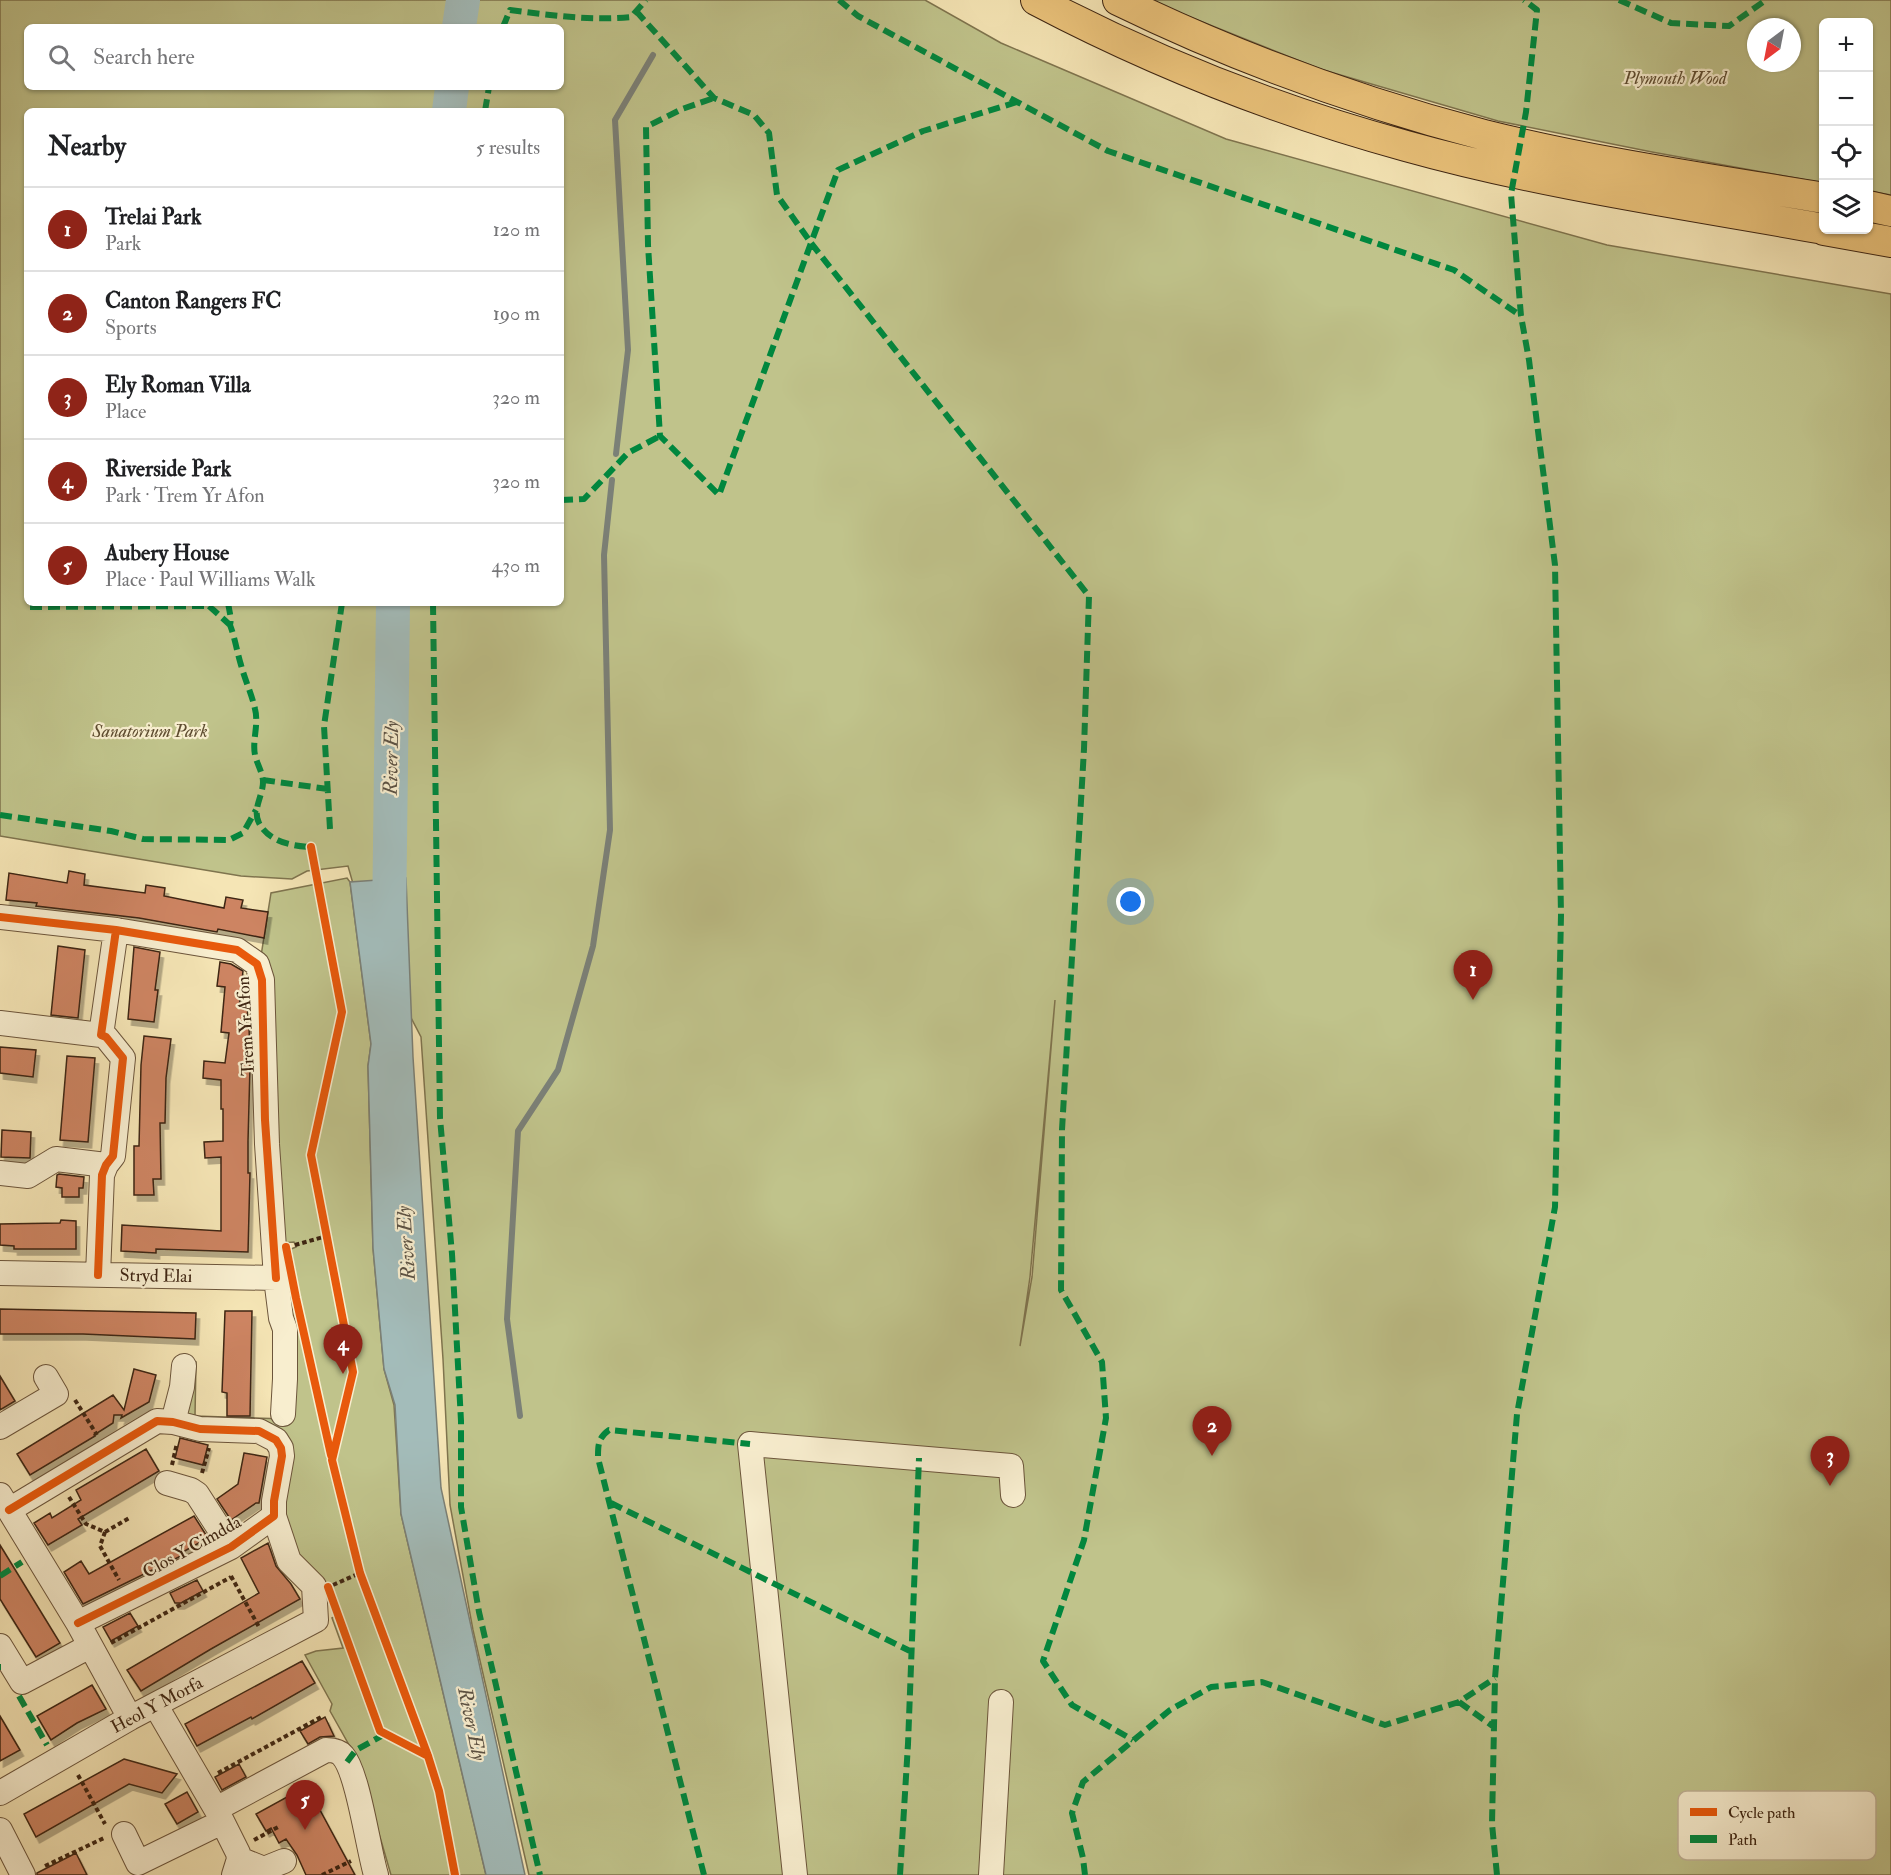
<!DOCTYPE html>
<html lang="en">
<head>
<meta charset="utf-8">
<style>
	:root { --surface:#fff; --page:#f2f2f2; --text:#202124; --muted:#757577; --line:#e0e0e0; --accent:#8f2418 }
	body { margin:0; font-family:"IM FELL Double Pica",serif; background:var(--page); color:var(--text) }
	.controls { position:absolute; right:18px; top:18px; display:grid; overflow:hidden; border-radius:9px; box-shadow:0 2px 4px #0004 }
	.controls button { width:54px; height:54px; display:grid; place-items:center; padding:0; border:0; border-bottom:2px solid var(--line); background:var(--surface); color:var(--text); font:30px sans-serif }
	.compass { position:absolute; left:1747px; top:18px; width:54px; height:54px; border-radius:50%; background:var(--surface); box-shadow:0 2px 4px #0004; rotate:212deg }
	.you { position:absolute; left:1131px; top:902px; width:21px; height:21px; margin:-15px; border:4px solid #fff; border-radius:50%; background:#1a73e8; box-shadow:0 0 0 9px #1a73e833 }
	.badge { display:grid; place-items:center; width:39px; height:39px; border-radius:50%; background:var(--accent); color:#fff; font-size:20px; font-weight:700 }
	.pin { position:absolute; translate:-50% -50px; filter:drop-shadow(0 2px 3px #0008) }
	.pin::after { content:''; position:absolute; top:32px; width:21px; height:18px; background:inherit; clip-path:polygon(0 0,100% 0,50% 100%) }
	.list { margin:0; padding:0; list-style:none }
	h2 { display:flex; justify-content:space-between; align-items:center; height:78px; margin:0; padding:0 24px; font-size:26px }
	h2 small { font-size:20px; font-weight:400; color:var(--muted) }
	.list li { display:grid; grid-template-columns:39px 1fr auto; gap:18px; align-items:center; box-sizing:border-box; height:84px; padding:0 24px; border-top:2px solid var(--line) }
	.list b { display:block; font-size:22px; white-space:nowrap }
	.list p { margin:0; font-size:20px; white-space:nowrap; color:var(--muted) }
	.list em { font-size:20px; font-style:normal; color:var(--muted) }
	.icon { flex:none; width:33px; height:33px; fill:none; stroke:currentColor; stroke-width:2; stroke-linecap:round; stroke-linejoin:round }
	.map { position:relative; flex:none; width:1891px; height:1875px; overflow:hidden }
	.search { position:absolute; background:var(--surface); box-shadow:0 2px 4px #0004; left:24px; top:24px; width:540px; height:66px; display:flex; align-items:center; gap:15px; box-sizing:border-box; padding:0 21px; border-radius:9px; color:var(--muted); font-size:22px }
	.panel { position:absolute; background:var(--surface); box-shadow:0 2px 4px #0004; left:24px; top:108px; width:540px; height:498px; border-radius:9px }
	.map>svg:first-child { display:block }
</style>
</head>
<body>
<div class="map">
<svg width="1891" height="1875" viewBox="0 0 1891 1875">
	<defs>
		<filter id="shadow"><feDropShadow dx="3.5" dy="6" stdDeviation="0" flood-color="#0004"/></filter>
	</defs>
	<rect width="100%" height="100%" fill="#f5e5b5"/>
	<filter id="stains"><feTurbulence type="fractalNoise" baseFrequency=".00333" numOctaves="4"/><feColorMatrix values="0 0 0 0 .2 0 0 0 0 .09 0 0 0 0 .02 0 0 0 .5 -.17"/></filter>
	<radialGradient id="worn" r=".72"><stop offset=".6" stop-color="#630" stop-opacity="0"/><stop offset="1" stop-color="#630" stop-opacity=".3"/></radialGradient>
	<path fill="#c0c38b" stroke="#7f744e" stroke-width="1.5" fill-rule="evenodd" d="M0,0H925L1001,43L1226,139L1607,245L1891,294V1875H529L473,1630L450,1505L443,1359L421,1037L367,933L348,866L307,871L292,879L241,876L0,836ZM27,27H561V87H27ZM27,111H561V603H27ZM1055,1000L1032,1277L1020,1346L1030,1277Z
		M1153,0H1891V195L1869,191L1868,22H1824L1823,183L1652,152L1498,121L1320,69L1175,11ZM1756,27H1792V63H1756Z
		M347,878L350,882L371,1044L368,1066L373,1248L384,1369L394,1405L401,1514L486,1875H391L358,1761L330,1711L332,1704L305,1655L316,1651L343,1648L332,1618L341,1614L329,1583L322,1585L297,1561L282,1510L291,1453L188,1418L174,1362H196L195,1416L288,1419V1303L300,1301L291,1249L296,1247L294,1242L282,1243L261,956L271,893Z"/>
	<path fill="#a3bcba" stroke="#7b8077" stroke-width="1.5" d="M406,878L413,1057L441,1488L525,1875H486L401,1514L395,1405L384,1369L373,1248L368,1066L371,1044L350,882Z"/>
	<g fill="none" stroke-linecap="round" stroke-linejoin="round">
		<path stroke="#7b8077" stroke-width="6" d="M616,454L628,350L615,120L653,55
			M520,1416L507,1319L518,1131L558,1070L593,946L610,830L604,555L612,480"/>
		<path stroke="#a3bcba" stroke-width="34" d="M459,27L463,0
			M449,111L452,87
			M389,925L393,603"/>
	</g>
	<path fill="#cd8462" stroke="#3e2512" stroke-width="1.5" filter="url(#shadow)" d="M69,871L85,874L84,885L145,893L146,885L165,888L164,896L224,908L226,897L243,900L241,908L268,912L264,938L218,929L217,932L139,918L36,906L37,903L6,900L9,873L67,883Z
		M58,946L85,950L78,1018L51,1015Z
		M134,947L160,952L155,990H158L154,1022L128,1019Z
		M220,962L231,964L243,971L239,1008L248,1009L246,1024H249L250,1066L248,1141V1173H250L248,1252L156,1249V1253L121,1251L122,1225L221,1231V1157L205,1158L204,1142L223,1141V1109H221V1080L203,1078L204,1061L225,1063L229,1033L221,1032L225,987L217,986Z
		M144,1036L171,1039L166,1078L165,1123H160L161,1179H153L154,1195H134V1146H139L141,1065Z
		M0,1047L36,1050L33,1077L0,1073Z
		M67,1056L95,1058L88,1142L60,1140Z
		M2,1130L31,1132L30,1158L1,1157Z
		M59,1174L84,1177L83,1188H79V1197H62V1188L56,1187L57,1175Z
		M61,1220L76,1221V1249H14V1246L0,1245V1224L60,1223Z
		M0,1309L196,1313L195,1339L83,1334H0Z
		M225,1311H252L250,1416H227V1393L222,1392Z
		M134,1369L156,1375L149,1402L121,1418L122,1415H114L113,1423L94,1435L95,1436L30,1475L17,1454L113,1395L124,1410Z
		M0,1376L15,1401L0,1410Z
		M180,1438L208,1445L203,1465L175,1458Z
		M146,1449L159,1471L78,1519L82,1525L48,1545L34,1523L50,1513L52,1518L81,1500L76,1490Z
		M244,1453L267,1457L259,1503H256L231,1520L217,1499L238,1484Z
		M194,1516L208,1538L181,1553L183,1555L83,1604L64,1572L81,1561L89,1574Z
		M268,1543L276,1566L291,1584L300,1599L211,1649L141,1691L127,1670L259,1593L241,1558Z
		M0,1545L60,1643L36,1657L0,1599Z
		M197,1580L203,1591L181,1603H175L170,1593Z
		M130,1613L138,1626L111,1641L103,1627Z
		M302,1661L315,1683L252,1719L251,1717L197,1746L185,1724Z
		M92,1685L106,1709L77,1723L51,1740L37,1716Z
		M0,1716L20,1750L0,1761Z
		M325,1717L334,1736L320,1737L308,1744L300,1731Z
		M124,1759L177,1774L162,1793L129,1784L36,1837L24,1814Z
		M239,1764L246,1777L222,1790L215,1777Z
		M307,1786L355,1875H306L297,1855L286,1839L279,1843L271,1828L266,1831L256,1814Z
		M187,1792L198,1812L177,1824L165,1804Z
		M76,1853L87,1875H37V1873Z"/>
	<g fill="none" stroke-linecap="round" stroke-linejoin="round">
		<defs>
			<path id="minor" d="M0,917L116,930L237,950L257,964L262,980L267,1144L276,1278L281,1318L285,1329V1379L283,1414
				M0,1023L101,1035
				M0,1173L28,1176L56,1159L106,1165
				M0,1273L276,1278
				M98,1275L102,1175L106,1165L113,1156L123,1058L106,1037L101,1035L116,930
				M173,1422L182,1387L184,1366
				M0,1427L56,1394L46,1377
				M167,1483L191,1490L197,1494L231,1547
				M0,1495L78,1623L130,1718
				M9,1510L157,1421L173,1422L200,1429L259,1431L276,1440L281,1448L282,1456L274,1501V1516L231,1547L78,1623
				M0,1646L22,1682L90,1646
				M156,1706L216,1809L238,1853L239,1859L234,1875
				M0,1793L130,1718L316,1620L314,1586L289,1561L274,1516
				M216,1809L326,1750C333,1750 339,1751 343,1756C358,1773 368,1848 376,1875
				M0,1830L23,1875
				M124,1834L138,1863L222,1822
				M239,1859L264,1869L284,1861
				M795,1875L750,1444L1011,1466L1013,1495
				M991,1875L1001,1702"/>
			<path id="major" d="M1036,0C1154,62 1278,111 1406,146C1542,184 1684,204 1824,229
				M1118,0C1235,57 1358,102 1484,135C1595,163 1710,179 1824,198
				M1868,206L1891,211
				M1824,230L1891,242"/>
		</defs>
		<use href="#minor" stroke="#6c553b" stroke-width="26"/>
		<use href="#major" stroke="#3e2512" stroke-width="32"/>
		<path stroke="#3e2512" stroke-width="4" stroke-dasharray="4.5 3" stroke-linecap="butt" d="M295,1245L327,1236
			M75,1400L97,1435
			M172,1465L177,1443
			M202,1473L209,1448
			M69,1497L86,1524L105,1532L100,1546L119,1580
			M105,1532L131,1517
			M231,1576L259,1627
			M333,1585L360,1573
			M111,1643L231,1577
			M218,1773L323,1716
			M78,1775L105,1824
			M254,1840L280,1826
			M45,1866L104,1838
			M322,1875L351,1861"/>
		<use href="#minor" stroke="#f8eecf" stroke-width="24"/>
		<use href="#major" stroke="#eac27a" stroke-width="30"/>
		<path stroke="#00873e" stroke-width="6" stroke-dasharray="12 6" stroke-linecap="butt" d="M839,0L858,16L1108,151L1454,270L1521,316
			M1619,0L1671,23L1729,26L1766,0
			M636,11L714,98L754,115L769,133L777,195L811,243L719,495L660,436L648,245L646,127L682,109L714,98
			M503,27L510,10C550,15 590,21 631,17L646,0
			M1017,102L923,131L838,170L811,243L1089,596L1084,749L1062,1130L1061,1290L1102,1362L1106,1418L1084,1540L1043,1661L1072,1705L1133,1740
			M485,111L489,87
			M561,500L584,499L628,453L660,436
			M228,603L231,619L230,625C235,638 237,652 241,665C245,680 252,695 255,709C259,724 252,741 255,755C257,764 263,773 263,782C263,796 252,809 259,823C269,842 292,846 311,847
			M433,603L440,1118L452,1254L461,1421V1507L479,1612L540,1875
			M209,606L230,625
			M30,607L209,606L214,603
			M263,780L328,789
			M0,815L111,831L143,839L229,840L243,833L256,810
			M330,829L324,726L342,603
			M611,1503L912,1652
			M0,1576L22,1562
			M0,1667H1
			M19,1696L47,1745
			M1459,1702L1494,1727
			M347,1762L356,1750L385,1734
			M704,1875L598,1458C598,1445 598,1438 609,1430L750,1444
			M900,1875L908,1744L919,1458
			M1085,1875L1083,1858L1072,1813L1083,1782L1170,1710L1211,1687L1262,1682L1385,1725L1459,1702L1495,1678
			M1497,1875L1492,1824L1495,1678L1517,1414L1555,1207L1561,915L1555,565L1529,360L1521,316L1511,194L1526,112L1537,10L1524,0"/>
		<defs>
			<path id="cycleway" d="M311,847L342,1012L311,1155L353,1372L332,1460L360,1573L428,1756L439,1791L455,1875
				M0,917L116,930L237,950L257,964L262,980L265,1120L276,1278
				M286,1247L296,1298L331,1455
				M98,1275L102,1175L106,1165L113,1156L123,1058L106,1037L101,1035L116,930
				M9,1510L157,1421L173,1422L200,1429L259,1431L276,1440L281,1448L282,1456L274,1501V1516L231,1547L78,1623
				M328,1587L380,1731L428,1756"/>
		</defs>
		<use href="#cycleway" stroke="#f8eecf" stroke-width="11"/>
		<use href="#cycleway" stroke="#e8590c" stroke-width="8"/>
	</g>
	<g text-anchor="middle" dominant-baseline="central" stroke-width="4.5" stroke-linejoin="round" paint-order="stroke">
		<g font-size="18" font-style="italic" fill="#5e4c30" stroke="#f8eecf">
			<text x="1675" y="78">Plymouth Wood</text>
			<text x="150" y="731">Sanatorium Park</text>
		</g>
		<g font-size="18" fill="#3e2512" stroke="#f8eecf">
			<text transform="translate(246 1026) rotate(-93)">Trem Yr Afon</text>
			<text transform="translate(156 1276) rotate(1)">Stryd Elai</text>
			<text transform="translate(192 1547) rotate(-29)">Clos Y Cimdda</text>
			<text transform="translate(157 1705) rotate(-28)">Heol Y Morfa</text>
		</g>
		<g font-size="20" font-style="italic" fill="#5c5244" stroke="#f8eecf">
			<text transform="translate(391 758) rotate(-89)">River Ely</text>
			<text transform="translate(406 1243) rotate(-94)">River Ely</text>
			<text transform="translate(472 1724) rotate(78)">River Ely</text>
		</g>
	</g>
	<rect x="1678" y="1791" width="198" height="69" rx="9" fill="#f8eecf" stroke="#c0b296" stroke-width="1.5"/>
	<rect x="1690" y="1808" width="27" height="8" fill="#e8590c"/>
	<rect x="1690" y="1835" width="27" height="8" fill="#00873e"/>
	<g font-size="16" fill="#3e2512">
		<text x="1728" y="1818">Cycle path</text>
		<text x="1728" y="1845">Path</text>
	</g>
	<rect width="100%" height="100%" filter="url(#stains)"/>
	<rect width="100%" height="100%" fill="url(#worn)"/>
</svg>
<div class="controls">
<button>+</button>
<button>−</button>
<button><svg class="icon" aria-label="locate" viewBox="0 0 24 24"><circle cx="12" cy="12" r="6"/><path d="M12 2v4M12 18v4M2 12h4M18 12h4"/></svg></button>
<button><svg class="icon" aria-label="layers" viewBox="0 0 24 24"><path d="M12 4l9 5-9 5-9-5zM3 14l9 5 9-5"/></svg></button>
</div>
<svg class="compass" viewBox="-18 -18 36 36"><path d="M0-13l5 13h-10z" fill="#e53935"/><path d="M0 13l5-13h-10z" fill="#757577"/></svg>
<div class="you"></div>
<div class="pin badge" style="left:1473px;top:1000px">1</div>
<div class="pin badge" style="left:1212px;top:1456px">2</div>
<div class="pin badge" style="left:1830px;top:1486px">3</div>
<div class="pin badge" style="left:343px;top:1374px">4</div>
<div class="pin badge" style="left:305px;top:1830px">5</div>
<div class="search"><svg class="icon" aria-label="search" viewBox="0 0 24 24"><circle cx="10" cy="10" r="6"/><path d="M15 15l6 6"/></svg>Search here</div>
<section class="panel">
<h2>Nearby<small>5 results</small></h2>
<ul class="list">
<li><span class="badge">1</span><div><b>Trelai Park</b><p>Park</p></div><em>120 m</em></li>
<li><span class="badge">2</span><div><b>Canton Rangers FC</b><p>Sports</p></div><em>190 m</em></li>
<li><span class="badge">3</span><div><b>Ely Roman Villa</b><p>Place</p></div><em>320 m</em></li>
<li><span class="badge">4</span><div><b>Riverside Park</b><p>Park · Trem Yr Afon</p></div><em>320 m</em></li>
<li><span class="badge">5</span><div><b>Aubery House</b><p>Place · Paul Williams Walk</p></div><em>430 m</em></li>
</ul>
</section>
</div>
</body>
</html>
